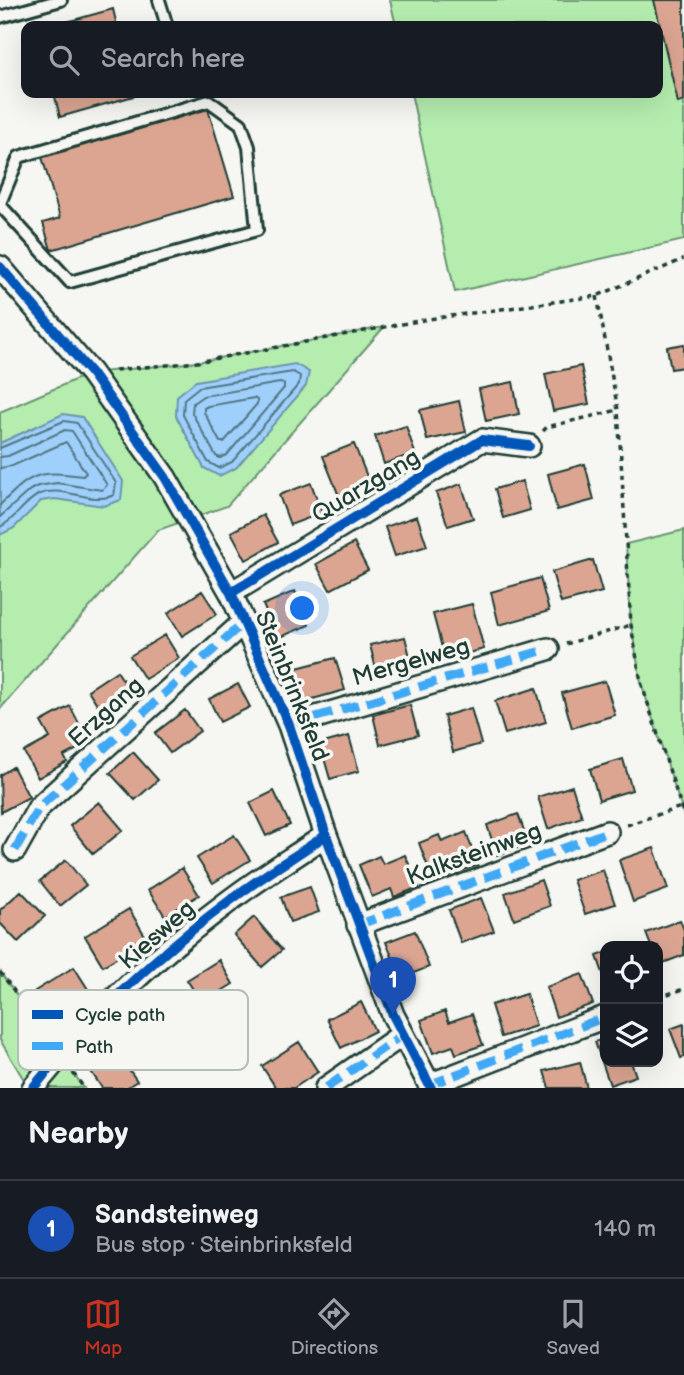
<!DOCTYPE html>
<html lang="en">
<head>
<meta charset="utf-8">
<style>
	:root { --surface:#171b24; --page:#242831; --text:#f1f3f6; --muted:#9ea1a6; --line:#363941; --accent:#c8321e }
	body { margin:0; font-family:"Balsamiq Sans",sans-serif; background:var(--page); color:var(--text) }
	.controls { position:absolute; right:21px; bottom:21px; display:grid; overflow:hidden; border-radius:14px; box-shadow:0 7px 28px #0002 }
	.controls button { width:63px; height:63px; display:grid; place-items:center; padding:0; border:0; border-bottom:2px solid var(--line); background:var(--surface); color:var(--text); font:35px sans-serif }
	.you { position:absolute; left:303px; top:609px; width:24px; height:24px; margin:-18px; border:5px solid #fff; border-radius:50%; background:#1a73e8; box-shadow:0 0 0 10px #1a73e833 }
	.badge { display:grid; place-items:center; width:46px; height:46px; border-radius:50%; background:var(--accent); color:#fff; font-size:23px; font-weight:700 }
	.pin { position:absolute; translate:-50% -58px; filter:drop-shadow(0 2px 4px #0008) }
	.pin::after { content:''; position:absolute; top:37px; width:24px; height:21px; background:inherit; clip-path:polygon(0 0,100% 0,50% 100%) }
	.list { margin:0; padding:0; list-style:none }
	h2 { display:flex; justify-content:space-between; align-items:center; height:91px; margin:0; padding:0 28px; font-size:30px }
	h2 small { font-size:23px; font-weight:400; color:var(--muted) }
	.list li { display:grid; grid-template-columns:46px 1fr auto; gap:21px; align-items:center; box-sizing:border-box; height:98px; padding:0 28px; border-top:2px solid var(--line) }
	.list b { display:block; font-size:26px; white-space:nowrap }
	.list p { margin:0; font-size:23px; white-space:nowrap; color:var(--muted) }
	.list em { font-size:23px; font-style:normal; color:var(--muted) }
	.icon { flex:none; width:38px; height:38px; fill:none; stroke:currentColor; stroke-width:2; stroke-linecap:round; stroke-linejoin:round }
	.map { position:relative; flex:none; width:684px; height:1088px; overflow:hidden }
	.search { position:absolute; background:var(--surface); box-shadow:0 7px 28px #0002; left:21px; right:21px; top:21px; height:77px; display:flex; align-items:center; gap:18px; box-sizing:border-box; padding:0 24px; border-radius:14px; color:var(--muted); font-size:26px }
	.sheet { height:189px; background:var(--surface) }
	nav { display:flex; justify-content:space-around; align-items:center; box-sizing:border-box; height:98px; border-top:2px solid var(--line); background:var(--surface); font-size:19px; color:var(--muted) }
	nav a { display:grid; justify-items:center; gap:4px }
	nav .on { color:var(--accent) }
	.map>svg:first-child { display:block }
</style>
</head>
<body>
<div class="map">
<svg width="684" height="1088" viewBox="0 0 684 1088">
	<rect width="100%" height="100%" fill="#f6f6f2"/>
	<filter id="ink" filterUnits="userSpaceOnUse"><feTurbulence type="fractalNoise" baseFrequency=".0143" numOctaves="2"/><feDisplacementMap in="SourceGraphic" scale="14" xChannelSelector="R" yChannelSelector="G"/><feConvolveMatrix kernelMatrix="1 2 1 2 8 2 1 2 1" color-interpolation-filters="sRGB"/></filter>
	<g filter="url(#ink)">
		<path fill="#b5edaf" stroke="#6a9572" stroke-width="2" d="M390,0H684V240L455,292L411,93H658V26H396Z
			M384,327L227,506L158,530L0,709V412L91,373L197,362Z
			M684,530V816L641,682L631,625L626,544Z
			M0,972L84,1088H29L0,1040Z"/>
		<path fill="#9fcffb" stroke="#6c95ab" stroke-width="2" d="M295,364L309,372L306,386L236,468L219,476L204,468L176,416L177,396L196,381Z
			M63,414L82,417L123,481L121,500L104,506L55,499L41,501L14,528L0,535V443Z"/>
		<g fill="none" stroke-linecap="round" stroke-linejoin="round">
			<path stroke="#527784" stroke-width="2" d="M293,372L300,376L299,384L232,462L219,468L208,462L183,415L184,399L199,387Z
				M280,383L284,384V388L227,455L220,458L216,456L192,413L193,403L203,396Z
				M254,398L257,400V404L224,442H220L204,412V408L208,406Z
				M0,448L64,421L77,423L116,483L114,495C90,506 62,483 38,495C23,503 15,520 0,527
				M0,457L8,456L65,430L72,431L107,485L102,490L57,483L38,486L30,490L0,517
				M0,468L12,466L66,442L86,473L83,476C37,470 32,473 0,505"/>
		</g>
		<path fill="#dba592" stroke="#1f3d34" stroke-width="2" d="M654,0H684V101L678,103Z
			M113,9L117,26H52Z
			M54,93H136L137,95L60,117Z
			M208,109L234,196L51,250L43,223L60,218L42,157Z
			M684,344V367L671,369L667,347Z
			M581,366L589,404L553,411L545,374Z
			M513,382L519,414L486,421L479,389Z
			M459,401L466,432L427,440L420,410Z
			M406,426L415,453L384,464L375,436Z
			M354,444L370,484L339,496L323,456Z
			M585,464L594,500L557,510L548,474Z
			M522,481L530,510L503,518L495,489Z
			M311,483L322,513L290,525L279,495Z
			M461,484L473,518L448,526L436,493Z
			M263,515L278,542L246,560L231,532Z
			M417,516L427,546L395,556L385,527Z
			M354,543L368,570L330,590L316,564Z
			M593,560L602,592L561,603L552,572Z
			M540,578L549,611L499,625L491,592Z
			M202,591L217,614L182,636L168,613Z
			M295,591L309,625L278,638L263,605Z
			M472,604L484,649L445,659L433,614Z
			M165,635L179,658L145,679L130,656Z
			M405,637L413,668L378,677L370,645Z
			M335,658L345,690L302,702L293,669Z
			M117,671L132,694L103,713L88,690Z
			M605,681L615,715L572,728L562,693Z
			M238,684L250,707L220,722L209,699Z
			M536,688L546,722L505,734L495,701Z
			M410,705L418,735L380,745L373,715Z
			M70,706L89,743L64,756L67,762L38,778L24,752L50,738L41,722Z
			M471,708L481,744L453,752L444,716Z
			M185,710L200,731L170,753L155,733Z
			M349,736L359,771L330,779L320,744Z
			M133,752L158,780L135,800L110,773Z
			M623,759L632,790L599,800L590,769Z
			M13,767L29,797L1,812L0,775Z
			M572,786L582,817L548,829L538,797Z
			M274,791L290,825L266,836L250,803Z
			M99,802L123,830L93,854L70,826Z
			M518,814L529,844L497,855L487,825Z
			M466,832L478,865L453,874L451,868L431,875L419,843L439,835L442,842Z
			M234,835L250,860L213,883L197,858Z
			M654,848L668,889L633,902L619,860Z
			M405,855L419,887L394,897L391,889L372,897L359,865L379,856L383,864Z
			M66,860L86,885L60,906L40,881Z
			M182,868L199,895L165,916L148,890Z
			M603,870L615,904L585,914L573,880Z
			M541,880L550,906L514,919L505,893Z
			M310,887L319,912L290,922L281,897Z
			M21,891L45,916L18,942L0,923V910Z
			M481,898L494,931L461,943L449,910Z
			M129,909L147,939L103,966L85,936Z
			M254,917L282,950L262,967L234,935Z
			M680,920L684,930V955L658,965V946H651L646,933Z
			M415,931L429,967L401,978L386,942Z
			M605,953V979L597,956Z
			M219,960L233,984L202,1003L187,980Z
			M74,967L93,997L53,1022L35,991Z
			M582,974L593,1004L556,1017L546,987Z
			M526,994L536,1026L501,1037L491,1005Z
			M361,1002L375,1031L341,1048L327,1019Z
			M445,1011L449,1022L472,1014L483,1045L456,1054L453,1046L433,1053L421,1020Z
			M684,1024V1057L681,1058L670,1029Z
			M605,1038V1062H631L636,1076L610,1085L595,1042Z
			M299,1042L318,1072L294,1088H276L262,1066Z
			M113,1046L137,1081L126,1088H102L86,1064Z
			M580,1062L587,1088H549L544,1071Z"/>
		<g fill="none" stroke-linecap="round" stroke-linejoin="round">
			<defs>
				<path id="lane" d="M159,0L167,26
					M0,17L61,0
					M0,203L19,157L209,101L241,124L249,147L257,230L70,282L0,205"/>
				<path id="street" d="M0,267L91,373L165,477L231,593L289,725L326,835L393,1015L431,1088
					M231,593L482,440L529,446
					M289,725L548,649
					M15,850L39,807L244,622
					M358,925L607,832
					M429,1085L605,1017
					M33,1088C89,1019 157,955 228,902C259,878 293,858 326,835
					M326,1088L402,1035"/>
			</defs>
			<use href="#lane" stroke="#1f3d34" stroke-width="16"/>
			<use href="#street" stroke="#1f3d34" stroke-width="26"/>
			<path stroke="#1f3d34" stroke-width="3.5" stroke-dasharray="5 5" stroke-linecap="butt" d="M597,296L618,410L631,625L641,682L684,816
				M115,370L197,362L429,319L597,296L684,259
				M543,431L547,427L618,410
				M566,644L631,625
				M627,825L681,807
				M0,972L49,1038
				M658,997L684,989
				M73,1073L84,1088"/>
			<use href="#lane" stroke="#f6f6f2" stroke-width="10"/>
			<use href="#street" stroke="#f6f6f2" stroke-width="21"/>
			<path stroke="#3fa9f5" stroke-width="9" stroke-dasharray="18 9" stroke-linecap="butt" d="M289,725L548,649
				M15,850L39,807L244,622
				M358,925L607,832
				M429,1085L605,1017
				M326,1088L402,1035"/>
			<defs>
				<path id="cycleway" d="M0,267L91,373L165,477L231,593L289,725L326,835L393,1015L431,1088
					M231,593L482,440L529,446
					M33,1088C89,1019 157,955 228,902C259,878 293,858 326,835"/>
			</defs>
			<use href="#cycleway" stroke="#f6f6f2" stroke-width="15"/>
			<use href="#cycleway" stroke="#0057b8" stroke-width="10"/>
		</g>
	</g>
	<g text-anchor="middle" dominant-baseline="central" stroke-width="7" stroke-linejoin="round" paint-order="stroke">
		<g font-size="24" fill="#1f3d34" stroke="#f6f6f2">
			<text transform="translate(366 486) rotate(-31)">Quarzgang</text>
			<text transform="translate(411 662) rotate(-16)">Mergelweg</text>
			<text transform="translate(292 686) rotate(68)">Steinbrinksfeld</text>
			<text transform="translate(106 712) rotate(-42)">Erzgang</text>
			<text transform="translate(474 854) rotate(-20)">Kalksteinweg</text>
			<text transform="translate(157 935) rotate(-41)">Kiesweg</text>
		</g>
	</g>
	<rect x="18" y="990" width="230" height="80" rx="10" fill="#f6f6f2" stroke="#b6beb9" stroke-width="2"/>
	<rect x="32" y="1010" width="31" height="9" fill="#0057b8"/>
	<rect x="32" y="1042" width="31" height="8" fill="#3fa9f5"/>
	<g font-size="19" fill="#1f3d34">
		<text x="75" y="1021">Cycle path</text>
		<text x="75" y="1053">Path</text>
	</g>
</svg>
<div class="controls">
<button><svg class="icon" aria-label="locate" viewBox="0 0 24 24"><circle cx="12" cy="12" r="6"/><path d="M12 2v4M12 18v4M2 12h4M18 12h4"/></svg></button>
<button><svg class="icon" aria-label="layers" viewBox="0 0 24 24"><path d="M12 4l9 5-9 5-9-5zM3 14l9 5 9-5"/></svg></button>
</div>
<div class="you"></div>
<div class="pin badge" style="left:393px;top:1015px;background:#1a4fb4">1</div>
<div class="search"><svg class="icon" aria-label="search" viewBox="0 0 24 24"><circle cx="10" cy="10" r="6"/><path d="M15 15l6 6"/></svg>Search here</div>
</div>
<section class="sheet">
<h2>Nearby<small></small></h2>
<ul class="list">
<li><span class="badge" style="background:#1a4fb4">1</span><div><b>Sandsteinweg</b><p>Bus stop · Steinbrinksfeld</p></div><em>140 m</em></li>
</ul>
</section>
<nav>
<a class="on"><svg class="icon" aria-label="map" viewBox="0 0 24 24"><path d="M3 6l6-2 6 2 6-2v14l-6 2-6-2-6 2zM9 4v14M15 6v14"/></svg>Map</a>
<a><svg class="icon" aria-label="directions" viewBox="0 0 24 24"><path d="M12 3l9 9-9 9-9-9zM9 14v-3h6M13 9l2 2-2 2"/></svg>Directions</a>
<a><svg class="icon" aria-label="saved" viewBox="0 0 24 24"><path d="M7 4h10v16l-5-4-5 4z"/></svg>Saved</a>
</nav>
</body>
</html>
